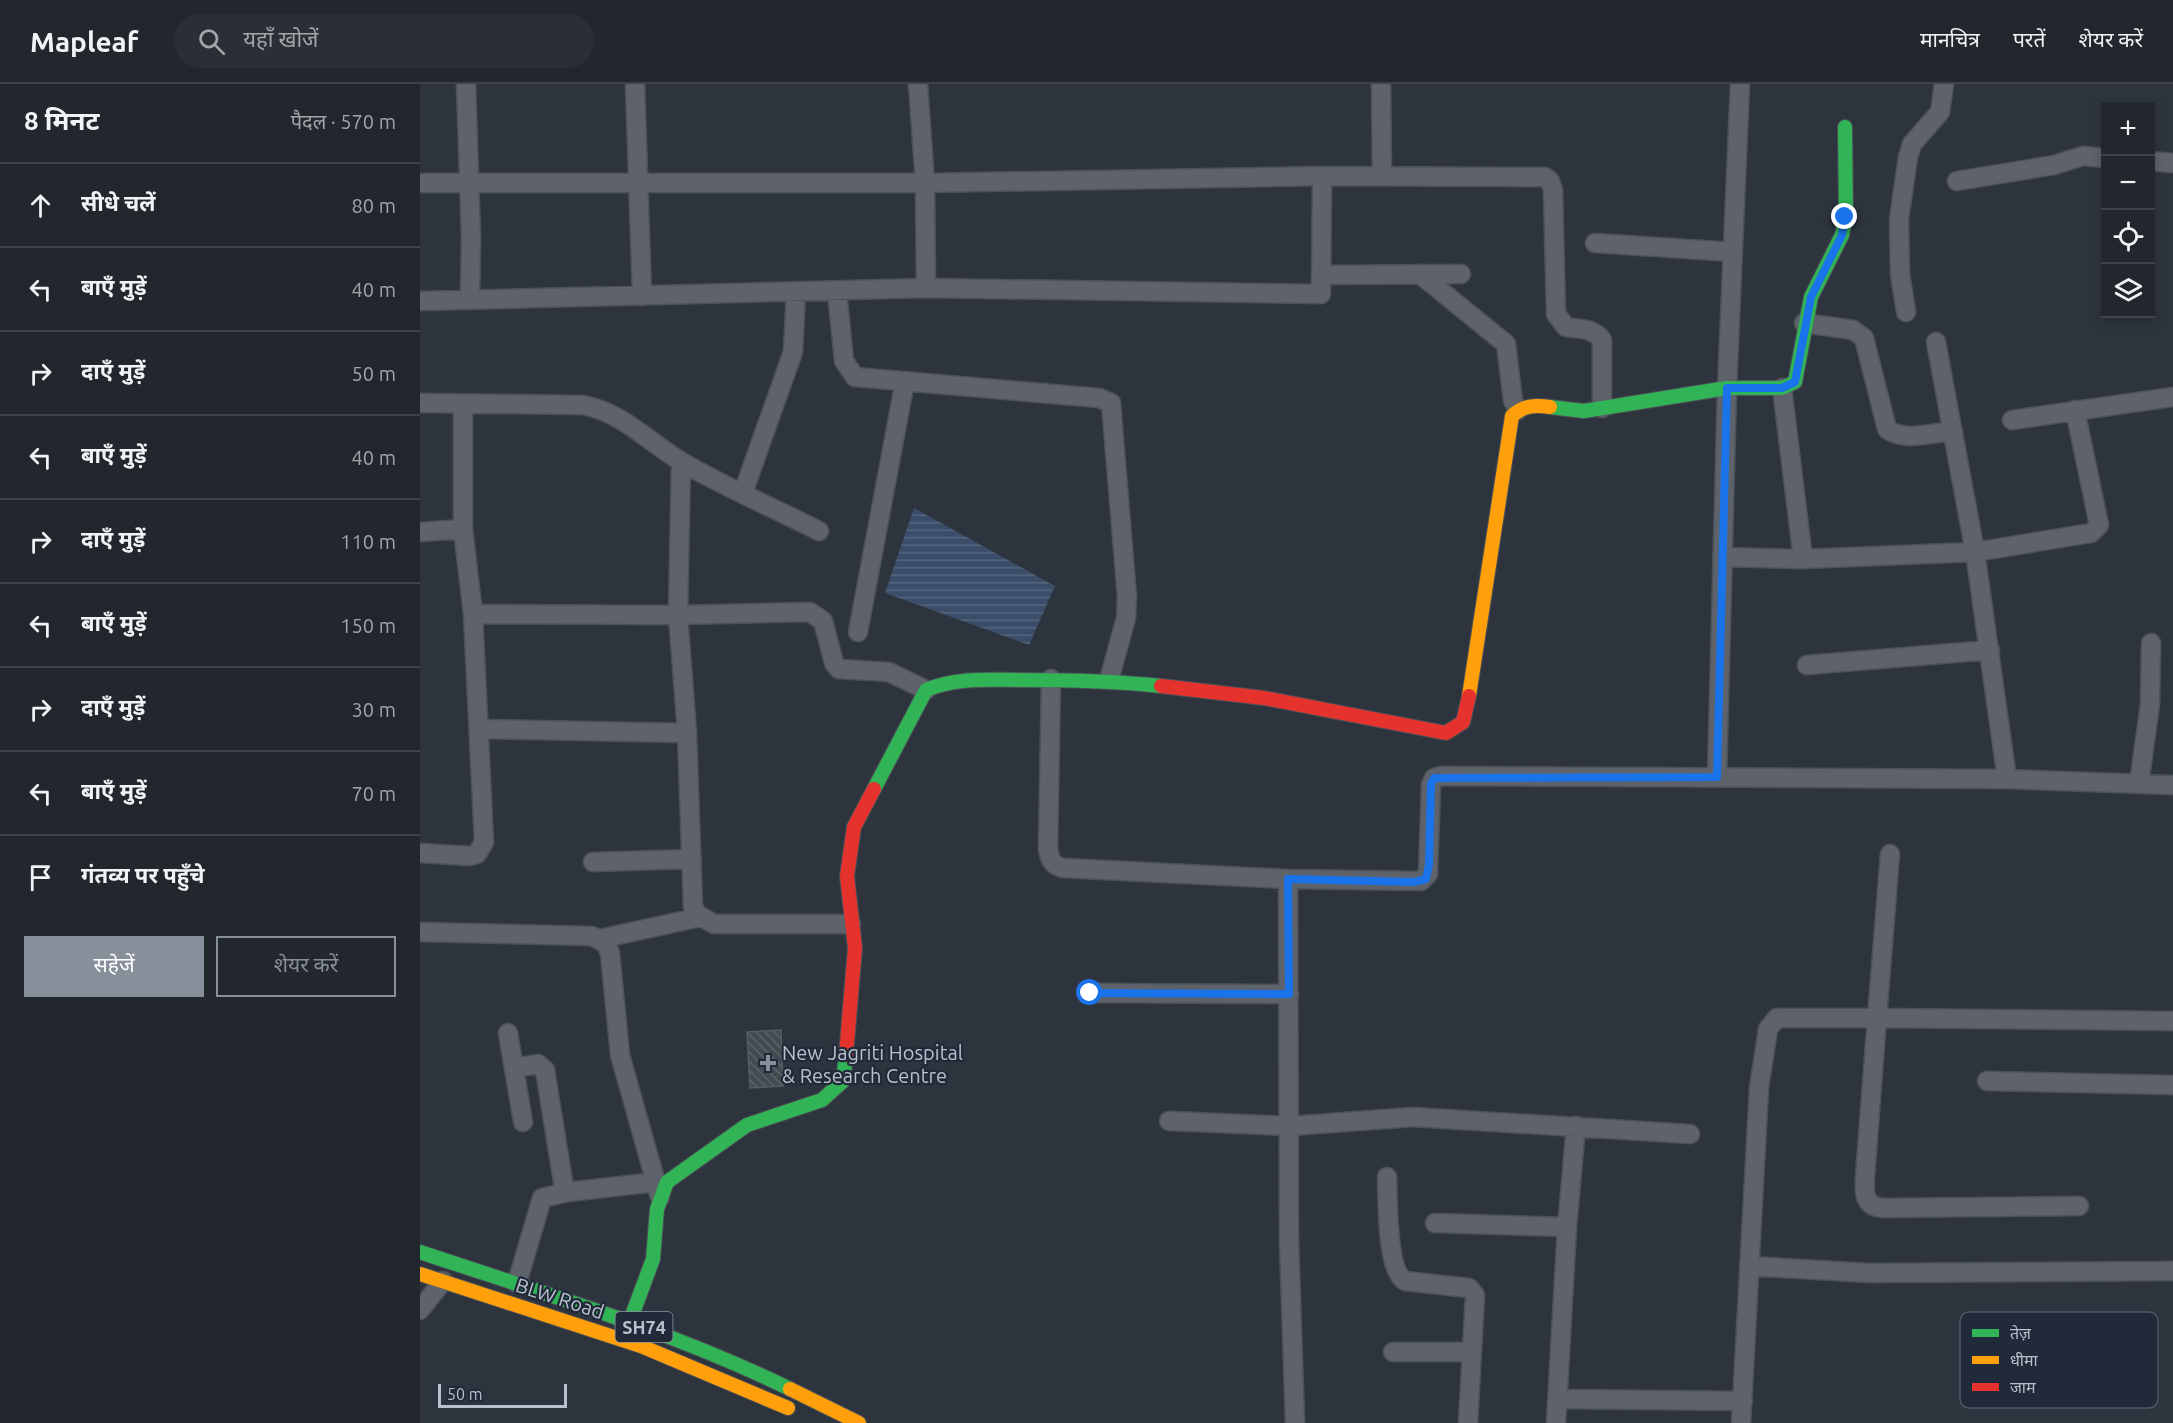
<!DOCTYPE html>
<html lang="hi">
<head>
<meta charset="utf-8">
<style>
	:root { --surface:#22272e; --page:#2a2f36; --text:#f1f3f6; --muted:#a2a5aa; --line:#3f444a; --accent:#878f9b }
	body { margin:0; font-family:Ubuntu,"Noto Sans Devanagari",sans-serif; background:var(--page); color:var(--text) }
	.controls { position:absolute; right:18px; top:18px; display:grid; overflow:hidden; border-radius:0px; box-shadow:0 3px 9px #0003 }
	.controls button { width:54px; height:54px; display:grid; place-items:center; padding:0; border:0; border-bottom:2px solid var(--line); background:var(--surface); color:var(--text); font:30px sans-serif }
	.scale { position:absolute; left:18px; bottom:15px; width:129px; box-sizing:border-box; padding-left:6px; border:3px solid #b8c0cd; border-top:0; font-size:16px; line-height:21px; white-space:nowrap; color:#b8c0cd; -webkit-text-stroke:4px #202a39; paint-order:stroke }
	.stop { position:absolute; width:18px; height:18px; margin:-14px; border:4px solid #1a73e8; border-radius:50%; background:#fff }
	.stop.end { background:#1a73e8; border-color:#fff; box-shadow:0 2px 6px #0008 }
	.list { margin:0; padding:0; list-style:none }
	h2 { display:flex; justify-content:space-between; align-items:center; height:78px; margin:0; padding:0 24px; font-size:26px }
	h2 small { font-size:20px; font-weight:400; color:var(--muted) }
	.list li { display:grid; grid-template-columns:39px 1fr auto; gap:18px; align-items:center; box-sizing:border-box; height:84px; padding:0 24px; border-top:2px solid var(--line) }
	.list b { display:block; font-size:22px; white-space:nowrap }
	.list em { font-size:20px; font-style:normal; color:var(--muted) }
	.actions { display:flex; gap:12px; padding:18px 24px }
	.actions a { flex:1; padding:14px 0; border:2px solid var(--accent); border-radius:0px; text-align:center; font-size:21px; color:var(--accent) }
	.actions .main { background:var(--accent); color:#fff }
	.icon { flex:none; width:33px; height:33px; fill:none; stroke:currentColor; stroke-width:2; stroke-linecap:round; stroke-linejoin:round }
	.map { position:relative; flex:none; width:1753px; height:1339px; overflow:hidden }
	header { display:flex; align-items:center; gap:36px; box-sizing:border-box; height:84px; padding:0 30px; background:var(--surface); border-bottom:2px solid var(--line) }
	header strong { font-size:28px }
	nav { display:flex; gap:33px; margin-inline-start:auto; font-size:21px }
	.search { width:420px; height:54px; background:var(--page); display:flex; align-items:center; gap:15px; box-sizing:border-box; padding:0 21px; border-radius:33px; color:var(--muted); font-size:22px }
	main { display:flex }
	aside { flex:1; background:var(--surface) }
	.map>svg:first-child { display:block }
</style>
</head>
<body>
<header>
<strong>Mapleaf</strong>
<div class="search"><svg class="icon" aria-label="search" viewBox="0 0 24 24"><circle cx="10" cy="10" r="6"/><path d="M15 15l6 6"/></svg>यहाँ खोजें</div>
<nav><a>मानचित्र</a><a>परतें</a><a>शेयर करें</a></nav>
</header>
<main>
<aside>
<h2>8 मिनट<small>पैदल · 570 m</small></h2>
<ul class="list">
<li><svg class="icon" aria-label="ahead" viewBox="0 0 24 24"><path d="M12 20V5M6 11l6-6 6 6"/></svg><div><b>सीधे चलें</b></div><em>80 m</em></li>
<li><svg class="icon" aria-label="left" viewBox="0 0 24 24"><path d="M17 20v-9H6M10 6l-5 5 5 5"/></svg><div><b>बाएँ मुड़ें</b></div><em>40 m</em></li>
<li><svg class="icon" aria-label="right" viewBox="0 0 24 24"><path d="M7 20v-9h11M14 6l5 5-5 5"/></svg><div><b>दाएँ मुड़ें</b></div><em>50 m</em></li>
<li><svg class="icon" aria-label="left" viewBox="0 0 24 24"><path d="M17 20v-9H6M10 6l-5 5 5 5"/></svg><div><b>बाएँ मुड़ें</b></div><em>40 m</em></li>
<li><svg class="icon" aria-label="right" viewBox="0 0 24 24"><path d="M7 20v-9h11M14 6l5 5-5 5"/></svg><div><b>दाएँ मुड़ें</b></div><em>110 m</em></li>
<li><svg class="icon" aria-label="left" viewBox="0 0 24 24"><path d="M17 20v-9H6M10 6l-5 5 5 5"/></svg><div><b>बाएँ मुड़ें</b></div><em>150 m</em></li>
<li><svg class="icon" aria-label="right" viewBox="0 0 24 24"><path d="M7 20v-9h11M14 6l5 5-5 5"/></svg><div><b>दाएँ मुड़ें</b></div><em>30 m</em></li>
<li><svg class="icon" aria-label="left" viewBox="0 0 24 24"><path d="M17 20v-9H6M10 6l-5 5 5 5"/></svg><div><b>बाएँ मुड़ें</b></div><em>70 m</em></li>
<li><svg class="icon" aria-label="arrive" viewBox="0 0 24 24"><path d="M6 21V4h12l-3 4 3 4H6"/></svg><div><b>गंतव्य पर पहुँचे</b></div></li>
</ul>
<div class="actions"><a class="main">सहेजें</a><a>शेयर करें</a></div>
</aside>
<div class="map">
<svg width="1753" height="1339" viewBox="0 0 1753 1339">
	<defs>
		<pattern id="water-rules" width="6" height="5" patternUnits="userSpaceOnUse" patternTransform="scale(1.5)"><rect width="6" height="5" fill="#3b4e69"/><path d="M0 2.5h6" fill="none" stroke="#55667d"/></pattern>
		<pattern id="building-back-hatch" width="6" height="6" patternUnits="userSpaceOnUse" patternTransform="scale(1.5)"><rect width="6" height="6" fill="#444a51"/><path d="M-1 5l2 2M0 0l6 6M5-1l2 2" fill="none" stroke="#5d6269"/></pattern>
	</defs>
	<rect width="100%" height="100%" fill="#2d343d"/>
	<path fill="url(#water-rules)" d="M494,424L635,502L609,561L465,509Z"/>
	<path fill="url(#building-back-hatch)" stroke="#555c65" stroke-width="1.5" d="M361,946L363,1002L330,1004L327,948Z"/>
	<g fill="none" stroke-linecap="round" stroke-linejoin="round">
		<defs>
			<path id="street" d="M46,0L51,153L50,216
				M215,0L222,212
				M498,0L505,99L506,204
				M961,0L962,92
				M1730,77L1753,79
				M1537,97L1634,81L1663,72L1686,74
				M0,99H505L902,92L1125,93L1130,97L1133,106L1136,230L1146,243C1159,245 1174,244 1182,256V324
				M1175,159L1313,168
				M1000,190L1086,260L1093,317L1098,326
				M901,191L1041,190
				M417,207L424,277L435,293L679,314L691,319L707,513L706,534L689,596
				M0,217L506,204L901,210L902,92
				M1486,228L1480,190L1479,135L1488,73L1492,60L1520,28L1524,0
				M1384,239L1433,246L1444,254L1467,345C1483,358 1513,349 1533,347
				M1516,258L1555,468L1587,695L1753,701
				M1362,304L1383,475
				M0,319L163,321C204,329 228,358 262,378C306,404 354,424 399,447
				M1592,336L1753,313
				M261,378L258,531L267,649L273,823L278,831L294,840H431
				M323,409L373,268L376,208
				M0,448L43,445
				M1302,473L1383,475L1555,468L1671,449L1679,441L1655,326
				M53,530L258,531L390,528L403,537L414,579L419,585L469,588L506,606
				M438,548L485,297
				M1387,581L1570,566
				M631,595L628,765C630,776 632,781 643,784L868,795L1001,797L1008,790L1011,701L1014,694L1021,692L1587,695
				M59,645L267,649
				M1297,693L1307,304L1320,0
				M1719,700L1730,620L1731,559
				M0,769L50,772L57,770L64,758L53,530L43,445V320
				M173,778L272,775
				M868,795L869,1156L875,1339
				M0,848L172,852L186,860L190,869L200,971L240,1113
				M180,855L280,833
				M670,909L869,910
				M88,949L103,1038
				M94,984L118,980L125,986L144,1104L148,1108L235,1098
				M1567,997L1753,1001
				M749,1037L870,1042L993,1033L1270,1050
				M967,1093C968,1115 966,1186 985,1197L1049,1204L1055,1211L1048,1339
				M1659,1122L1464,1124C1444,1123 1444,1110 1445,1093L1457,934L1753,937
				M1015,1139L1147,1143
				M1329,1182L1449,1189L1753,1187
				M97,1199L122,1114L148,1108
				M0,1226L23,1197
				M973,1268H1052
				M1138,1315L1323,1317
				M1136,1339L1147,1143L1156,1042
				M1321,1339L1339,1004L1348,945L1357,934H1457L1470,770"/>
			<path id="fast" d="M1130,323L1164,327L1307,304H1362L1375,298L1391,213L1422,151L1426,133L1425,43
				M454,705L506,606C535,593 570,596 602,596C649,596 694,597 741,602
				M0,1168C125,1210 252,1247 370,1305
				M210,1237L233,1175L237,1125L247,1098L327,1041L402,1016L423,997L426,971"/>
			<path id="slow" d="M1049,612L1092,332C1103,321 1116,321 1130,323
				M0,1190L221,1262L368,1324
				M370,1305L439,1339"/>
			<path id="jam" d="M741,602L844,614L1026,649L1043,638L1049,612
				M426,971L435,864L427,792L434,743L454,705"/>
		</defs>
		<use href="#street" stroke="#4c5057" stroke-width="21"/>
		<use href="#fast" stroke="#4c5057" stroke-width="16"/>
		<use href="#slow" stroke="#4c5057" stroke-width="16"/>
		<use href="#jam" stroke="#4c5057" stroke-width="16"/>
		<use href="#street" stroke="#5e626a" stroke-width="18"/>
		<use href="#fast" stroke="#30b455" stroke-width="14"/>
		<use href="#slow" stroke="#ff9f0a" stroke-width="14"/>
		<use href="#jam" stroke="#e5322d" stroke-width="14"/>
	</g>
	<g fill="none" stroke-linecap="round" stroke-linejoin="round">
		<path stroke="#1a73e8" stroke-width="8" d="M670,909L869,910L868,795L994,798L1006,795L1009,781L1011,700L1014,694L1297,693L1307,304H1362L1375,298L1391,213L1422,151L1425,133"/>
	</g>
	<path fill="#878f9b" stroke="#202a39" stroke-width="2" d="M345 970h6v6h6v6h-6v6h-6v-6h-6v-6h6z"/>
	<g text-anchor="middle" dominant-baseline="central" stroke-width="4.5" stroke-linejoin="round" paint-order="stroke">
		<rect fill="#202a39" stroke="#8a93a1" stroke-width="1.5" x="195.5" y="1228" width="57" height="30" rx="4.5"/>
		<g font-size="18" font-weight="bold" fill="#b8c0cd">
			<text x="224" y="1243">SH74</text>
		</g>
		<g font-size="20" fill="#b8c0cd" stroke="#202a39" text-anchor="start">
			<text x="362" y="968">New Jagriti Hospital<tspan x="362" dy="23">&amp; Research Centre</tspan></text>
		</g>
		<g font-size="20" fill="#b8c0cd" stroke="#202a39">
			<text transform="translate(140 1214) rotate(18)">BLW Road</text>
		</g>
	</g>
	<rect x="1540" y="1228" width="198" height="96" rx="9" fill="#202a39" stroke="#4e5765" stroke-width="1.5"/>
	<rect x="1552" y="1245" width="27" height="8" fill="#30b455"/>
	<rect x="1552" y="1272" width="27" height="8" fill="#ff9f0a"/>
	<rect x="1552" y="1299" width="27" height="8" fill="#e5322d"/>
	<g font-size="16" fill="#b8c0cd">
		<text x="1590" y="1255">तेज़</text>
		<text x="1590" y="1282">धीमा</text>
		<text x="1590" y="1309">जाम</text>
	</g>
</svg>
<div class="controls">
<button>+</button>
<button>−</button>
<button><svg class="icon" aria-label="locate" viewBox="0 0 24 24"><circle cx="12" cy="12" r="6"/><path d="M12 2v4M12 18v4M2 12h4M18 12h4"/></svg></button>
<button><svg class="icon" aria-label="layers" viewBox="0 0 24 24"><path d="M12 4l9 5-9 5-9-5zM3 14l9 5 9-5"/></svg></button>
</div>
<div class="scale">50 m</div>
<div class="stop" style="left:670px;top:909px"></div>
<div class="stop end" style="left:1425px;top:133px"></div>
</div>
</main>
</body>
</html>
